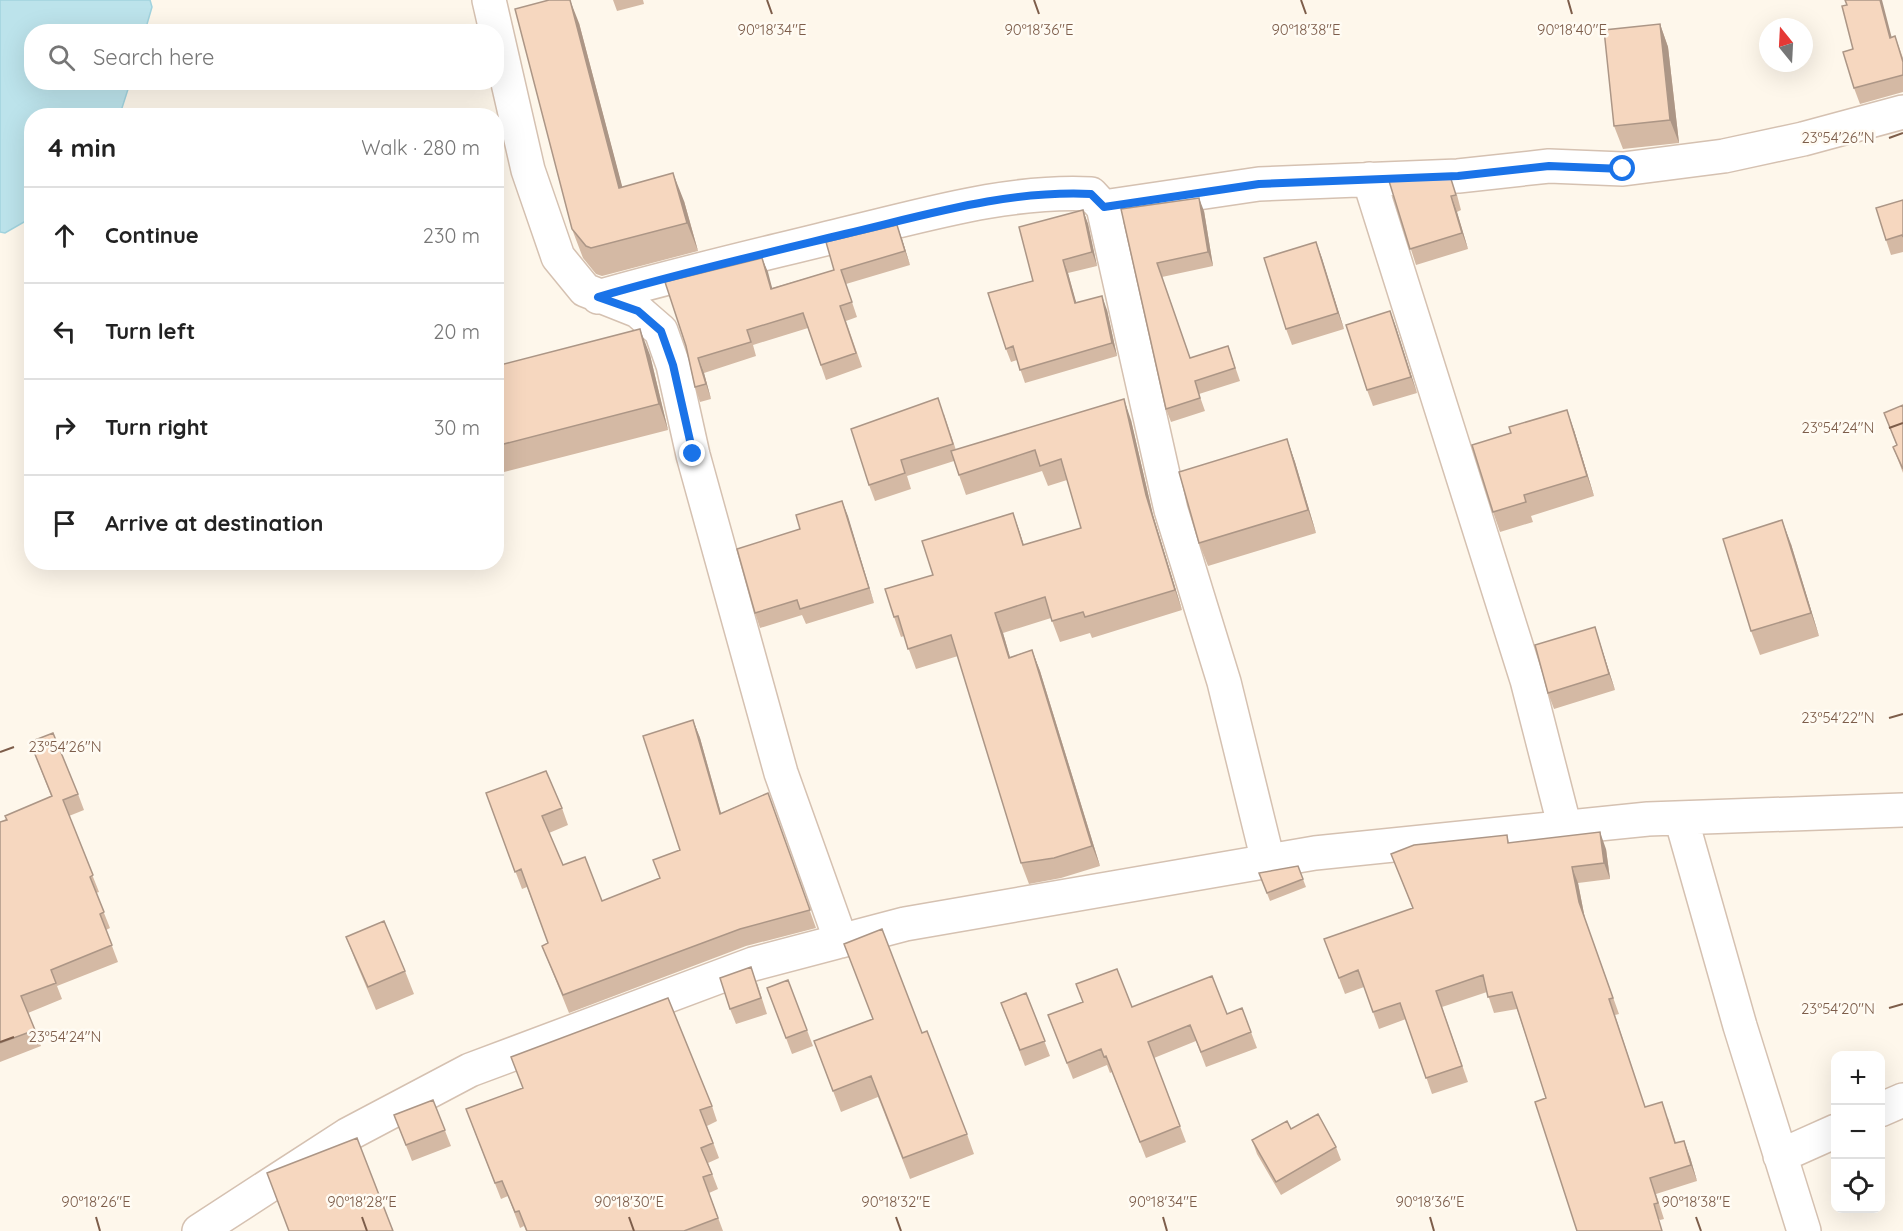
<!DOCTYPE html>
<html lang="en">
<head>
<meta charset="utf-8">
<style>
	:root { --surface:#fff; --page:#f6f6f6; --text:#222; --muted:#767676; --line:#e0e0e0 }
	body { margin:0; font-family:Quicksand,sans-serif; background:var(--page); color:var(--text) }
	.controls { position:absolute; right:18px; bottom:18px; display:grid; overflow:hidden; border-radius:12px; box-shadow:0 6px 24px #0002 }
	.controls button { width:54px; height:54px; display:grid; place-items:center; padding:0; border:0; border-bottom:2px solid var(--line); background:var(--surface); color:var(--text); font:30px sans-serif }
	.compass { position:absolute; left:1759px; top:18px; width:54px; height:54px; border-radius:50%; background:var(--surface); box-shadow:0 6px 24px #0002; rotate:342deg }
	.stop { position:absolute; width:18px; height:18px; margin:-14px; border:4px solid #1a73e8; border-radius:50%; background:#fff }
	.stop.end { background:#1a73e8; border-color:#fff; box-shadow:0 2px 6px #0008 }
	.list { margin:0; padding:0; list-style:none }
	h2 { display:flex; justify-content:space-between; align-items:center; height:78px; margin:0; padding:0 24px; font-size:26px }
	h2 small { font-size:20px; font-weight:400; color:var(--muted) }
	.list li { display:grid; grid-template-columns:39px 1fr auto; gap:18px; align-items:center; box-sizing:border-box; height:96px; padding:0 24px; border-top:2px solid var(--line) }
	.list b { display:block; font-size:22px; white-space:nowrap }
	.list em { font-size:20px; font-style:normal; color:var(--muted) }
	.icon { flex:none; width:33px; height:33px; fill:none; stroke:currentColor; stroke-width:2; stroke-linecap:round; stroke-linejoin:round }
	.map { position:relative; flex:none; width:1903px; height:1231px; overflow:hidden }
	.search { position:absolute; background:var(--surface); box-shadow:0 6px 24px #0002; left:24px; top:24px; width:480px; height:66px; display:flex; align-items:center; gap:15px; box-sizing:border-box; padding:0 21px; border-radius:24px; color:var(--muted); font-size:22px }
	.panel { position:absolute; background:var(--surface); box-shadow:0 6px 24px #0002; left:24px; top:108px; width:480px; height:462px; border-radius:24px }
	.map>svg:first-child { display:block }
</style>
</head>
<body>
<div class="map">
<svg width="1903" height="1231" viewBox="0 0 1903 1231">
	<rect width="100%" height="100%" fill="#fef7eb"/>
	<path fill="#bce3eb" stroke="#a1d3de" stroke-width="1.5" d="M0,0H150L152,7L145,31L32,32V82L130,83L122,108L117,115L32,116L31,218L5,233L0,232Z"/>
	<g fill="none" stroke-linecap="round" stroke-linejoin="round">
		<defs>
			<path id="minor" d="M489,0L528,170L558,257L585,290L638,311L661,331L673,365L693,455L781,773L841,941
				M1369,179L1527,680L1565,828
				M1103,207L1259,184L1458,176L1549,166L1623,169L1724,156L1803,139L1903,112
				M598,297C681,273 765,254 849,233C929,214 1008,190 1091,194L1103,207L1171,510L1224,682L1268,861
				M1681,818L1740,1026L1804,1231
				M1880,1110L1903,1100
				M1780,1156L1836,1131
				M199,1231L347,1135L470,1070L753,964L905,924L1315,853L1648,819L1903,810"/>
		</defs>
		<use href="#minor" stroke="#d5c1b1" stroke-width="36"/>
		<use href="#minor" stroke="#fff" stroke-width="33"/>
	</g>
	<path fill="#d4b9a4" d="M613,0H643L644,4L617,11Z
		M1847,5L1892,38L1895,36L1903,58V92L1860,104L1854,88L1853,49Z
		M579,23L622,187L684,201L698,251L602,276L596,274L583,258L572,229Z
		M1660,24L1668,47L1679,143L1623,149L1614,126Z
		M1389,181L1457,195L1461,210L1457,212L1468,249L1416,265Z
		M1903,200V252L1891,255L1886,240Z
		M1121,209L1204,211L1213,266L1162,277L1190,358L1228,346L1240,381L1199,394L1205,411L1171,422L1166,409Z
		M1083,210L1088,224L1097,266L1068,273L1076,303L1107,310L1117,356L1025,383L1017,360L1011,362L1006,349L1033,281Z
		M902,239L910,265L846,284L857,317L846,321L862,367L826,380L808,328L753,345L756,356L704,373L711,399L700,402L695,387L686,346L762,258L772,288L834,270Z
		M1316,242L1344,329L1292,345L1286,329Z
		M1390,311L1417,393L1373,406L1367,390Z
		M650,355L668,430L496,474V366Z
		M1903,405V473L1893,447L1897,446L1884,413Z
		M944,414L956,450L1131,420L1153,515L1182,610L1092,638L1090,633L1060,642L1051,618L1003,633L1010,657L1032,650L1040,671L1100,866L1061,878L1029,884L1021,863L958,656L916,669L904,636L901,637L894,617L933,575L1013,513L1024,545L1081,528L1067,480L1048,486L1042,471L966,495L954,461L907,476L911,489L875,501L869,485Z
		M1574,430L1594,496L1531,516L1533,522L1500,532L1493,512Z
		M1287,439L1295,462L1316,533L1208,566L1199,543Z
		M842,501L874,603L806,624L802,615L760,628L755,613L800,529Z
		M1791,544L1819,636L1760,655L1751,631Z
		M1600,643L1615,690L1554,709L1548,693Z
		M693,720L700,738L721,813L768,793L816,928L746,946L569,1013L542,946L548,943L527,887L522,889L486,793L562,808L568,825L549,833L563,865L602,901L660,878L680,850Z
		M30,742L78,794L84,810L69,816L99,892L96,893L110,928L106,930L118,962L57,986L62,999L28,1013L41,1046L0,1062V822L51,796Z
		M1507,835L1509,843L1606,849L1610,879L1578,883L1585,919L1619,1014L1615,1015L1645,1107L1668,1118L1676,1143L1690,1157L1697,1181L1656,1194L1664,1219L1660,1220L1546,1098L1517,1009L1494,1013L1487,992L1442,1007L1468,1082L1432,1094L1406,1019L1379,1029L1364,987L1345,994L1324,939L1413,909L1391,854Z
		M1298,866L1306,887L1270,901L1259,873Z
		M346,937L405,971L414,994L376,1010L355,960Z
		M757,983L767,1014L736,1024L730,1009Z
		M767,988L807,1030L813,1046L792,1054Z
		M1026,993L1050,1056L1025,1066L1001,1003Z
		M1132,1007L1227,1014L1242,1008L1257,1048L1206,1067L1196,1041L1154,1058L1186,1142L1146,1158L1112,1072L1110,1073L1107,1065L1073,1079L1048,1015Z
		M922,1033L967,1134L974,1154L910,1179L878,1097L841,1112L814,1041Z
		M433,1100L451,1146L412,1161L394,1115Z
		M712,1106L717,1121L707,1126L719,1158L708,1163L718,1189L709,1193L723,1231H526L524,1226L520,1228L508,1196L501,1199L472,1125Z
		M1252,1140L1336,1147L1341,1160L1281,1195L1257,1154Z"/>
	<path fill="#ac9686" d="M570,0L579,23L630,216L619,188Z
		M1880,0H1882L1896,54L1890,38Z
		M1660,24L1668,47L1679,143L1670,120Z
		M673,173L684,201L698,251L687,223Z
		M1451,196L1457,212L1468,249L1462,233Z
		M1199,198L1204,211L1213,266L1208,252Z
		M1083,210L1088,224L1097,266L1092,252Z
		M897,225L902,239L910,265L905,251Z
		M1316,242L1322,258L1344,329L1338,313Z
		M762,258L768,272L776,303L771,289Z
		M1063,260L1068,273L1080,316L1075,303Z
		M1102,296L1107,310L1117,356L1112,343Z
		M1390,311L1396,327L1417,393L1411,377Z
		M640,329L650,355L668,430L659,404Z
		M698,358L704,373L711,399L706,384Z
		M1124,399L1131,420L1153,515L1182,610L1175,590L1146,495Z
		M1567,410L1574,430L1594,496L1587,476Z
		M1287,439L1295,462L1316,533L1308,510Z
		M842,501L848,516L874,603L869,588Z
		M1013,513L1020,533L1030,566L1023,545Z
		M1782,520L1791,544L1819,636L1811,613Z
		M995,613L1003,633L1016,678L1009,658Z
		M1595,627L1600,643L1615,690L1609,674Z
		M1032,650L1040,671L1100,866L1092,846Z
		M693,720L700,738L726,831L720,814Z
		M1600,832L1606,849L1610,879L1604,863Z
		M1572,867L1578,883L1585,919L1619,1014L1579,902Z
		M1684,1141L1690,1157L1697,1181L1691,1165Z"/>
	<path fill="#f6d7bf" stroke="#ac9686" stroke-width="1.5" d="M549,0H570L619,188L673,173L687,223L591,248L586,246L572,229L515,9Z
		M1845,0H1880L1890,38L1895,36L1903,62V75L1854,88L1843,52L1853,49L1842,6L1847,5Z
		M1660,24L1670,120L1614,126L1604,30Z
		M1451,179L1456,195L1451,196L1462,233L1410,249L1389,181Z
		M1199,198L1208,252L1157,263L1190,358L1228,346L1235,368L1195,381L1200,398L1166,409L1121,209Z
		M1903,200V237L1902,235L1886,240L1876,208Z
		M1083,210L1092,252L1063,260L1075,303L1102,296L1112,343L1020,370L1013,346L1006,349L988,293L1033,281L1019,227Z
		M897,225L905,251L841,270L852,302L840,306L856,353L821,365L803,313L747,330L751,342L698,358L706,384L695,387L686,346L665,282L762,258L771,289L834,270L826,242Z
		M1316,242L1338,313L1286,329L1264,258Z
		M1390,311L1411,377L1367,390L1346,325Z
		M640,329L659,404L496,446V366Z
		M938,398L953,444L901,460L905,473L869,485L851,429Z
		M1124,399L1146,495L1175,590L1085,617L1083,612L1052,621L1045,597L995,613L1009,658L1032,650L1092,846L1054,858L1021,863L951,635L908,649L898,616L894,617L885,589L933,575L922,541L1013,513L1023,545L1081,528L1061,459L1040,466L1035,450L959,475L951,451Z
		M1903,405V469L1893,447L1897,445L1884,413Z
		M1567,410L1587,476L1524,495L1526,502L1493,512L1472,445L1511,433L1509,427Z
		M1287,439L1308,510L1199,543L1179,472Z
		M842,501L869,588L800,609L797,600L755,613L737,549L800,529L796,515Z
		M1782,520L1811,613L1751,631L1723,539Z
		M1595,627L1609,674L1548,693L1535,645Z
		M693,720L720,814L768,793L810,910L740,929L563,995L542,946L548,943L521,869L515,872L486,793L546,771L562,808L542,816L563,865L585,857L602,901L660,878L653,860L680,850L643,736Z
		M53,733L78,794L63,800L93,875L90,877L104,912L100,914L112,945L51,970L56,983L21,996L35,1030L0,1043V822L7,820L5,816L52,796L30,742Z
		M1600,832L1604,863L1572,867L1579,902L1613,998L1609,999L1645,1107L1662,1102L1675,1143L1684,1141L1691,1165L1650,1178L1658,1203L1654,1204L1662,1231H1577L1535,1102L1546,1098L1512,992L1488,997L1483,975L1436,991L1462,1066L1426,1078L1400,1003L1373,1012L1358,970L1339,978L1324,939L1413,908L1391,854L1414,845L1507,835L1508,843Z
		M1298,866L1303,879L1267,893L1259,873Z
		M384,921L405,971L368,987L346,937Z
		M882,929L922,1033L927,1031L967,1134L903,1158L871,1076L833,1091L814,1041L873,1019L844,944Z
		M751,967L761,998L730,1009L720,978Z
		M1117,969L1132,1007L1212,976L1227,1014L1242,1008L1251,1032L1201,1052L1190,1025L1148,1042L1180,1126L1140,1142L1106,1056L1104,1057L1101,1049L1067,1063L1048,1015L1083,1002L1076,984Z
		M788,980L807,1030L786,1038L767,988Z
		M1026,993L1045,1041L1020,1050L1001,1003Z
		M668,998L712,1106L700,1110L713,1143L701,1148L712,1174L703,1177L718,1218L684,1231H527L519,1211L515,1212L502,1181L495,1183L466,1109L523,1088L511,1057Z
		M433,1100L445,1130L406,1145L394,1115Z
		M1318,1114L1336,1147L1276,1182L1252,1140L1287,1121L1291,1129Z
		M357,1138L393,1231H289L267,1173Z"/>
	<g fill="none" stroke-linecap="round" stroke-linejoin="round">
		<path stroke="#1a73e8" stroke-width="8" d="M693,454L673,365L661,331L638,311L598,297C680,273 762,254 845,234C926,215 1007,190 1091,194L1104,207L1259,184L1458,176L1549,166L1623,169"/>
	</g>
	<path fill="none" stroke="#7d5d4a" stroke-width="2" d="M767,0L772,14M1034,0L1039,14M1301,0L1306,14M1568,0L1572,14M1889,138L1903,133M1889,428L1903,423M1889,718L1903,714M0,752L14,747M1889,1008L1903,1004M0,1042L14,1037M96,1217L100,1231M362,1217L367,1231M629,1217L634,1231M896,1217L901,1231M1163,1217L1167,1231M1430,1217L1434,1231M1696,1217L1701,1231"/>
	<g font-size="15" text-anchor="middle" fill="#7d5d4a" stroke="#fffbf3" stroke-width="5" stroke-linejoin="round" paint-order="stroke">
		<text x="772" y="35">90°18'34"E</text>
		<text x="1039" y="35">90°18'36"E</text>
		<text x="1306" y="35">90°18'38"E</text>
		<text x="1572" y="35">90°18'40"E</text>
		<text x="1838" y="143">23°54'26"N</text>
		<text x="1838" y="433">23°54'24"N</text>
		<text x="1838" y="723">23°54'22"N</text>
		<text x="65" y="752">23°54'26"N</text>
		<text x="1838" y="1014">23°54'20"N</text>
		<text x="65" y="1042">23°54'24"N</text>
		<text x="96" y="1207">90°18'26"E</text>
		<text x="362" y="1207">90°18'28"E</text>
		<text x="629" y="1207">90°18'30"E</text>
		<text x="896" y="1207">90°18'32"E</text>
		<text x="1163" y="1207">90°18'34"E</text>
		<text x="1430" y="1207">90°18'36"E</text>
		<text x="1696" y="1207">90°18'38"E</text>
	</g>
</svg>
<div class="controls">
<button>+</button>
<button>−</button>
<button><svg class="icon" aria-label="locate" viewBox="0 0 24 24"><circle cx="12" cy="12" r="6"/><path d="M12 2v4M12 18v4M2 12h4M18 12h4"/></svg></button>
</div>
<svg class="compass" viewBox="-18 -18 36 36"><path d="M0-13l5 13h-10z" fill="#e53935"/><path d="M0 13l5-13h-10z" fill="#767676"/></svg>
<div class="stop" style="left:1623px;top:169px"></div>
<div class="stop end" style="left:693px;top:454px"></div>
<div class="search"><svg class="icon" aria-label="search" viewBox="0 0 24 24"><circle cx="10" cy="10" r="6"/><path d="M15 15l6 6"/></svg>Search here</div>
<section class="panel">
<h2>4 min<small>Walk · 280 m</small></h2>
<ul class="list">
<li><svg class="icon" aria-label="ahead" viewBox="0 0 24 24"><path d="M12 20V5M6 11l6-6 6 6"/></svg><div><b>Continue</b></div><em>230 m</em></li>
<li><svg class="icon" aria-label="left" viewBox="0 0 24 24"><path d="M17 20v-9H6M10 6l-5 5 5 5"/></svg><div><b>Turn left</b></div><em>20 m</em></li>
<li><svg class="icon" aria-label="right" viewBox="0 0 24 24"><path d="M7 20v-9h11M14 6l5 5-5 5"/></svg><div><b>Turn right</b></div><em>30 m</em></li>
<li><svg class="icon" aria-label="arrive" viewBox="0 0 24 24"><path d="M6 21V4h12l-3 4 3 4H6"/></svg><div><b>Arrive at destination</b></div></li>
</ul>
</section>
</div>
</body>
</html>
